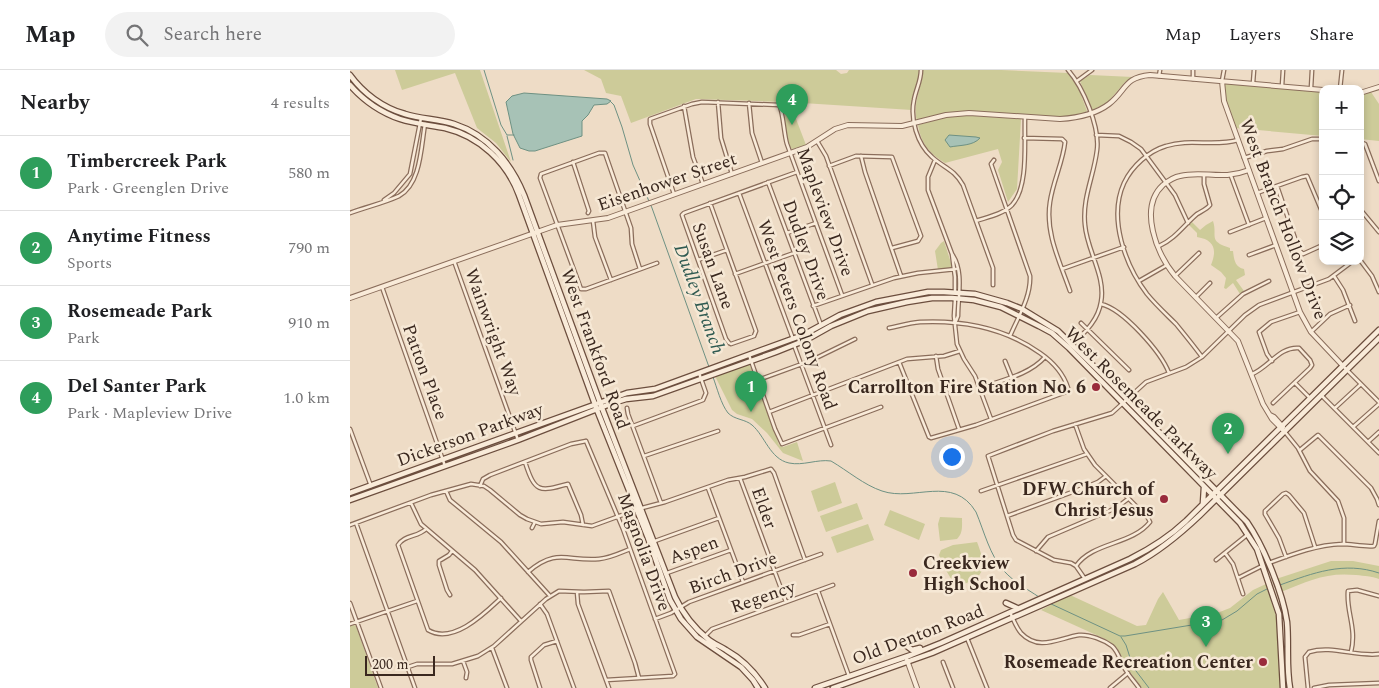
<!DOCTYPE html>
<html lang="en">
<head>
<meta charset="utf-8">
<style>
	:root { --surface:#fff; --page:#f2f2f2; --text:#202124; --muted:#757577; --line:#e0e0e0; --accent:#992b3c }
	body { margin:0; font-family:Spectral,serif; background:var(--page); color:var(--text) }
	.controls { position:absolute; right:15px; top:15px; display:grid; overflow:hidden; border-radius:10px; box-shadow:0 2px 8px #0003 }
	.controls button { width:45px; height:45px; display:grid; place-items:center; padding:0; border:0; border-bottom:1px solid var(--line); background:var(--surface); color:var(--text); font:25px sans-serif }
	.scale { position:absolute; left:15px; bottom:12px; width:70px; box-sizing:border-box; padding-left:5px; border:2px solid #3a281f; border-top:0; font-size:14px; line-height:18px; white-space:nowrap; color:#3a281f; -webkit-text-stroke:4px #f6e8d5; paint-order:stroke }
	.you { position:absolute; left:601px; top:386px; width:18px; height:18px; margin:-12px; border:4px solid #fff; border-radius:50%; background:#1a73e8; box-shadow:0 0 0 8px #1a73e833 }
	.badge { display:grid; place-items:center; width:32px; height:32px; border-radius:50%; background:var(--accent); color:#fff; font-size:16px; font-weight:700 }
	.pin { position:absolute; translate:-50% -41px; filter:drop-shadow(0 1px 2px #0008) }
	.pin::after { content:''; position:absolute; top:26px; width:18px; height:15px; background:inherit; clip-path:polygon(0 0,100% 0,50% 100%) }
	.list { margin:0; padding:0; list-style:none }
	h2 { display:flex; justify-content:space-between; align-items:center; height:65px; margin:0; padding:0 20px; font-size:21px }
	h2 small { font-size:16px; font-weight:400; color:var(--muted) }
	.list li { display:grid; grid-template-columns:32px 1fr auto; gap:15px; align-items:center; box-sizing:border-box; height:75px; padding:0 20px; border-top:1px solid var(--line) }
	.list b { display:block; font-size:19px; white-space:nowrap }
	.list p { margin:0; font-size:16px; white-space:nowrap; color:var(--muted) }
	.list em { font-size:16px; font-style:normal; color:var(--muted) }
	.icon { flex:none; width:28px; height:28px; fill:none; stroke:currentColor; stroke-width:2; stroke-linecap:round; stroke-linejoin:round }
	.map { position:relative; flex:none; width:1029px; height:618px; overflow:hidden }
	header { display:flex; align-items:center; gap:30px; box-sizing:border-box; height:70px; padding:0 25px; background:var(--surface); border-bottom:1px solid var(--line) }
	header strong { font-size:24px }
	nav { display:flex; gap:28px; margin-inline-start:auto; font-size:18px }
	.search { width:350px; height:45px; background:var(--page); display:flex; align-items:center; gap:12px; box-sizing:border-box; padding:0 18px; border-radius:28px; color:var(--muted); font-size:19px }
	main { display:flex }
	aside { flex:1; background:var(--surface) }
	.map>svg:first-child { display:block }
</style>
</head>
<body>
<header>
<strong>Map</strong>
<div class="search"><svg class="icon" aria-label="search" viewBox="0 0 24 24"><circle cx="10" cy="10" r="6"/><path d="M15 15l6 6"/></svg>Search here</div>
<nav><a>Map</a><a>Layers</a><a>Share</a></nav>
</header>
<main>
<aside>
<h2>Nearby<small>4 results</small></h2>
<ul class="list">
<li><span class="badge" style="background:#2e9e5b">1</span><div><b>Timbercreek Park</b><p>Park · Greenglen Drive</p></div><em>580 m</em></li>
<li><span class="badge" style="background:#2e9e5b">2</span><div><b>Anytime Fitness</b><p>Sports</p></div><em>790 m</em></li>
<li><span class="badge" style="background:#2e9e5b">3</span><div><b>Rosemeade Park</b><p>Park</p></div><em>910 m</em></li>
<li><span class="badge" style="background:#2e9e5b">4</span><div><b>Del Santer Park</b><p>Park · Mapleview Drive</p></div><em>1.0 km</em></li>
</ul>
</aside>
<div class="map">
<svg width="1029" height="618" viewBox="0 0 1029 618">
	<rect width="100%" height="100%" fill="#eedcc6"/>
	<path fill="#cdcb99" d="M45,0H130L161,92L146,73L127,58L105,3L52,20Z
		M234,0H486L491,4L497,3L499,0H569C569,14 561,26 562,40L437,32L443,41L456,75L443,79L440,78L436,62L434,32L346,29L281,53L271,26L256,23L251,9Z
		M573,0H651L718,3L728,17L737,41C719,55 633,40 605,42C592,43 580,48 567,51C562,34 572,17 573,0Z
		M740,5L783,7L775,12L757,33L742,40L730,11Z
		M875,13L973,22V66L885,58C881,46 870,27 875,13Z
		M1021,22L1029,34V71L1010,69V24Z
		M601,46H625L671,49L667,119L658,132L648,100L652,92L648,79L595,93C580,84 571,74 568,55Z
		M863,151C868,166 857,171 880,178V181H883C884,190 885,197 894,199L895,205L886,210L894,221L890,224L883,213L876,219L874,218L876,208L871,202L861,195C867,180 865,170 847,167V163L839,155L842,152L850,160L856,155Z
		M594,171L602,196L600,198L588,200L585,181L591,173Z
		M399,293L423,356L429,375L433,377L447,372L453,391L433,383L417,363L402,349L387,344L382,340L365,306Z
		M485,412L492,433L468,442L461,421Z
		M507,433L513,449L476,462L470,446Z
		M540,440L575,454L569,470L534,455Z
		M590,447L612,448C612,457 613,463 607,469L590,471L588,454Z
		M518,454L524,470L487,483L481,467Z
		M627,472C638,501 635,507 606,517L594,497L589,485L591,480L603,475Z
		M981,491H1003L1029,496V509C1021,506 1015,506 1006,505C975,502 959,511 931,522L926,509Z
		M916,514L927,549L930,618H792L777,598L767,578L755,569L691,540L720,525L787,556L796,555L808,529L813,522L829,550L867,543L880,538L903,520Z
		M4,555L6,556L28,618H0V556Z"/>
	<path fill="#a7c2b6" stroke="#6e9183" d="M174,23L257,29L261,31L257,34L244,35L238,45L232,51V66L185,81H179L170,78L163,64L156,32L162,26Z
		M599,65L626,67L630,68C623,76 610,75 600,77L595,70Z"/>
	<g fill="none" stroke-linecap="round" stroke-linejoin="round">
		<path stroke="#6e9183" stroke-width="1" d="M134,0L151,55L157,65H164
			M260,31L264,35L272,57L283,95L302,138L359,297
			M157,66L163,90
			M363,307C367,318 371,334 378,343C385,350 395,349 402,355C415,366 420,389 439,393C453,396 467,389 481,391C498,401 514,415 532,421C564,432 603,404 626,442C634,461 640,486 654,501C664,512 677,519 689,527
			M930,515C963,503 994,491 1029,503
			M699,533L770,566H775L872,550L887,541L907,524L917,519
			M771,567L776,575L783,597L799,618"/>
		<defs>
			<path id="minor" d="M571,0C571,11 566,19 564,30C560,49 567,74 582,87C594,98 604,99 613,115L643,198V215
				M718,0C733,17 750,57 747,80C744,106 732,128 735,155C737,181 756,206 751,232C748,251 734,263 722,275
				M809,6L810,0
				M843,9V0
				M727,11L742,0
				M872,11L874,0
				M903,13L904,0
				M932,16L933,0
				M961,18L962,0
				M990,19L992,0
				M368,32L371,68L382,104
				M399,33L402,63L412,93
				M334,36L343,87L353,114
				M746,65L769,66L781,72L791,79L825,125L838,153
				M674,68L712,69L715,72C713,92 703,111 700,132C695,163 710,192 720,221
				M467,71L476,86L522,214
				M1010,72L1015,74L1029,111
				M511,86L515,102L551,206
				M894,88L917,81L933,79L962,69H973
				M585,90L578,107V120L602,184C614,201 608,226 608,246L606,251
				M644,90L641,94L680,206C681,227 668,247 660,266
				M223,92L239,141L238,143
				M479,96L506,86L542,87L571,166L568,171L542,178
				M881,106L899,155
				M418,112L471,255
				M927,116L949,180L953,184L973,175
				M389,123L443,269
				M907,123L952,107L957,106L973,144
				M324,124L300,54V49L342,34L352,32L429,35C433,40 434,65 437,74L492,225
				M34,130L44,123L60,104L71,48
				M360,133L406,261L404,266L381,274L379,273L376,269L332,145L334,143L447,102
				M1010,139L1029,162
				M0,143C16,137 34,133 49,126C71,114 71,77 75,54
				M243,151L245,167L261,210
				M626,151C638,147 653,144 662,135C679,117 674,71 675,47
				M880,162L916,148
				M437,163L466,153
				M809,176C825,169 834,155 847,144C852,141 857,139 860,135L854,114V105
				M602,184L605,207V223
				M899,185L926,175
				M348,190L377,180
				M1010,190L1022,206L1029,222
				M104,191L168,370
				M290,199L282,174L281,158L255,83H249L191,104L190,108L231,219H236L307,193
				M712,199L774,177
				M385,204L444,183
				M825,206L849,183
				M984,206L993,220L1005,251
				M789,211L817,195
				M32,217L95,396
				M846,227L860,213
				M605,229L604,246L607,274L614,289L625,306L641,349
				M751,234C773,239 811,282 819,303
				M463,236L544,208L568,203L606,199
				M866,248L893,224L919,211
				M731,253L779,300
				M539,258C549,256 559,253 570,252C612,250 655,258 690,283C703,292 713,302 718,318L716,322L626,355L581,368L579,367L549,292
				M961,262L980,244L1000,235
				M444,275L481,375
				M399,285L425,359L432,374L531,337
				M586,286L588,299L609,359
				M852,287C844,276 835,265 826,254C816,244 806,235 797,224C775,195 758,148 774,113C782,96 799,81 816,76C840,68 864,77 888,70
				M655,291L661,306
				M922,291L917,284L909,262L921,252L950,242
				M993,296L1029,332
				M902,304C918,298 930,276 949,278L960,290L962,295L960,298L923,333
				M408,310L460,291L505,269
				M945,313L960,328
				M630,318C652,310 679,305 695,287
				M972,326L1029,383
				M277,338L278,344L311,433
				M985,338L1011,314
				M419,342L557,289L594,286L610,281
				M725,354L734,379L745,395L798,448L800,452C782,475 742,472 726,496
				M283,356L353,330L356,323L349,303
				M1003,357L1029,334
				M0,359L21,416
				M935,362L948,378L960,401L988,431L994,448V474
				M236,371L273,459L325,604L323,606L256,610
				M1018,372L1029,362
				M950,380L968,365L1021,418L1027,429L1029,435
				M294,386L368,361
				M175,392C185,423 189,422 218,414L231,445L233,455
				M390,408L436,532
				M130,416L133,409L140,405L221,374L236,371
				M358,418L393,512
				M96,421L100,430L151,472L200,526
				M631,421L737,384
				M61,433L71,454L125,500L171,551
				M292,438L315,432L378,410L395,407L421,399L424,403L455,490
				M657,446L736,417L748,412L756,406
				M6,453L65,618
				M0,455L81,425L121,414L134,416L140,420L170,445L177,449L191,454L213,452L242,456L286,440
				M182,458L185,452
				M76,459C68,467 54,465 48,475L78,560C103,575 135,543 151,528
				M305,471L369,448
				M686,481L698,467L766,438L778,429
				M875,483L883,494L893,524
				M936,487L929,468L915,444V441L933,424L936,423L939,425L954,443L965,477
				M866,490L897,465
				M919,493C943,484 966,475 992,474C1002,474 1013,477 1024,476L1025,474L1029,451
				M178,502C207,477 218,492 249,489C260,488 270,483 280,479
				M317,503L381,480
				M888,508L912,496
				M735,509L726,496L721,493L704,490L666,470L663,465L638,386L703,361L762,343L796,312L836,297L852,287L895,245L909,235L979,209L1003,191
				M468,521L499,606
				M227,522L228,534L259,618
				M100,525L97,520L89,495V491L99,485L102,481
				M0,533L31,618
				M190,534L197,544L224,618
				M660,542C663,549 666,557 671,563C689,582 709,568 729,565C739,564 754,570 762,576C769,582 770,592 775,599C779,606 785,612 789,618
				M305,549L321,543L339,532L471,484
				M0,554L67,531
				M443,565H449L480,554
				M355,566L362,559L483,515
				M617,568L637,618
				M142,578L157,618
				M1001,582C1007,558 996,542 998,521L1007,520L1029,526
				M113,591L117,602L116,608
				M593,592L603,618
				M58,597L67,594H102L128,586L144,576L196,529L209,521L234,522L259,521L285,593L289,608
				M190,618L181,590V587L194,575L207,571
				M760,618L778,603
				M958,618L955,587L959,582C982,575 1006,587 1029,584
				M964,618L979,615L1029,613"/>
			<path id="tertiary" d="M872,11L874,31L950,242L961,262L993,296
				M1010,23L1029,17
				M899,100C871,111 854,100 830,106C824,107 818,111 813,115C788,138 807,184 825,206L888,271L913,334L922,349L932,359
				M0,228L207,155L258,148L457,77L485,59L498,55L552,56L596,45L619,43L710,49C726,48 746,44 759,34C776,21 774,7 800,5L973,20
				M920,345L924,347L933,357
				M557,590L567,618"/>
			<path id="secondary" d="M0,5C13,23 33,38 55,44C71,49 88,49 104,54C138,65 161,93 174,125L252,338L325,527C333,544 344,558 359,570C364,574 370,576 376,580C392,589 405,602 415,618
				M0,15C14,31 30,42 50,49C65,54 80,55 95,58C129,66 157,92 169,125L247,340L298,468L320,530L331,549L347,567L391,597L403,610L408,618
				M0,423L252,332L277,323L305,319L368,296L453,265L490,245L526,232L578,222H594L625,224L657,233L672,239L708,261L760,312L897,452C914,477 933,523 937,552C939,574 936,596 940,618
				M0,430L168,370L260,334L276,329L303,326L426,282L456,270L481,256L518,241L557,232L582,228H602L624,230L651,237L689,256L702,263L719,278L890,453L907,479L929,544L933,618
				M853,433L854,417
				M656,533L667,538
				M554,574L562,580L570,578
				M465,618L561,585L591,573L780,489C800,479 819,467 836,451L1029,260
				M483,618L582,583L785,494C810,481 830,464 850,445L1029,268"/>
		</defs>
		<use href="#minor" stroke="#8a6d5b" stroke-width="5"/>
		<use href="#tertiary" stroke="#8a6d5b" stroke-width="6"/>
		<use href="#secondary" stroke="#6c4e3e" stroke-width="7"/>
		<use href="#minor" stroke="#f9ebd9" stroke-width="2.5"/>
		<use href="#tertiary" stroke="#f9ebd9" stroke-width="4"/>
		<use href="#secondary" stroke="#f9ebd9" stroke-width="4.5"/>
	</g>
	<g fill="#992b3c" stroke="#f6e8d5" stroke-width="2">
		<circle cx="746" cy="317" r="5"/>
		<circle cx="814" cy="429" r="5"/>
		<circle cx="563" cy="503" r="5"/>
		<circle cx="913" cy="592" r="5"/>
	</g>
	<g text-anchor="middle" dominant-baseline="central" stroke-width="5" stroke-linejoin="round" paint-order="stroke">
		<g font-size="18" fill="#3a281f" stroke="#f6e8d5">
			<text transform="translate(317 112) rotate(-19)">Eisenhower Street</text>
			<text transform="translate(475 142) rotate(70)">Mapleview Drive</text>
			<text transform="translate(933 149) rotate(69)">West Branch Hollow Drive</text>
			<text transform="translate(456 180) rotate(70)">Dudley Drive</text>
			<text transform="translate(363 196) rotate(70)">Susan Lane</text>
			<text transform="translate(447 245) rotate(70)">West Peters Colony Road</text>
			<text transform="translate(143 262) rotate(70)">Wainwright Way</text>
			<text transform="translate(245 279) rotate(70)">West Frankford Road</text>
			<text transform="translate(75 302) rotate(70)">Patton Place</text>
			<text transform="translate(791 333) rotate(45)">West Rosemeade Parkway</text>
			<text transform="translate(120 365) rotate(-20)">Dickerson Parkway</text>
			<text transform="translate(414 438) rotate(70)">Elder</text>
			<text transform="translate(344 480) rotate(-20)">Aspen</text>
			<text transform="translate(294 482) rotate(70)">Magnolia Drive</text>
			<text transform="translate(383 503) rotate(-20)">Birch Drive</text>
			<text transform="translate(413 527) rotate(-19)">Regency</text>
			<text transform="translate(568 565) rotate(-21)">Old Denton Road</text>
		</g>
		<g font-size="18" font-weight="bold" fill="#3a281f" stroke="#f6e8d5" text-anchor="end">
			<text x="736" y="317">Carrollton Fire Station No. 6</text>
			<text x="804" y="419">DFW Church of<tspan x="804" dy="21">Christ Jesus</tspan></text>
			<text x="573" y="493" text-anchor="start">Creekview<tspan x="573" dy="21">High School</tspan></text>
			<text x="903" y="592">Rosemeade Recreation Center</text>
		</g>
		<g font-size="19" font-style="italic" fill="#2f5a51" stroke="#f6e8d5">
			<text transform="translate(349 229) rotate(70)">Dudley Branch</text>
		</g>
	</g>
</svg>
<div class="controls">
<button>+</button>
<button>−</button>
<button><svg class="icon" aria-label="locate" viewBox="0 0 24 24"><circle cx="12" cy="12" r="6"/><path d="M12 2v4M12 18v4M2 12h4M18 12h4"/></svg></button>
<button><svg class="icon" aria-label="layers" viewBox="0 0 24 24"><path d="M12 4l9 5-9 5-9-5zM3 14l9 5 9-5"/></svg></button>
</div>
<div class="scale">200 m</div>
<div class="you"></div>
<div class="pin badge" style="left:401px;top:342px;background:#2e9e5b">1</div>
<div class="pin badge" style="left:878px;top:384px;background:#2e9e5b">2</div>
<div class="pin badge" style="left:856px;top:577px;background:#2e9e5b">3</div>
<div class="pin badge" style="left:442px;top:55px;background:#2e9e5b">4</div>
</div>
</main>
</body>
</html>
